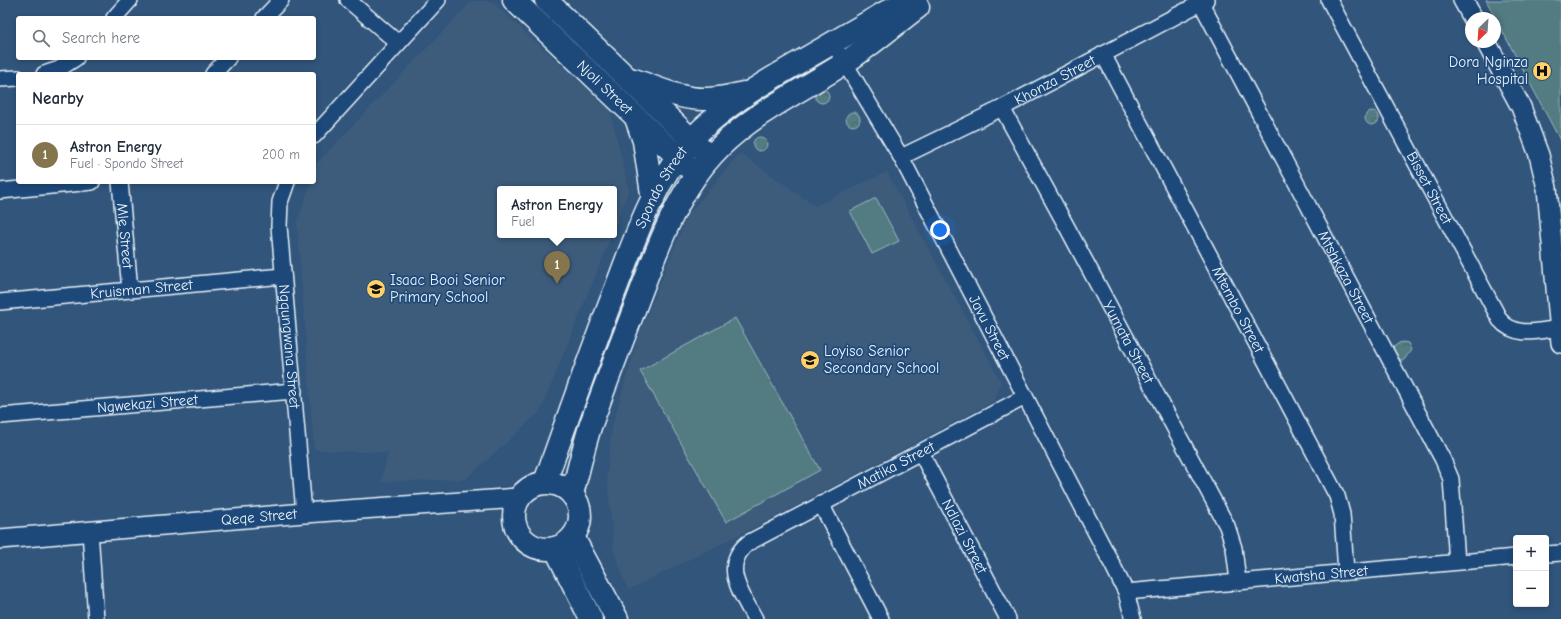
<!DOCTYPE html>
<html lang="en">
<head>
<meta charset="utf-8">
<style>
	:root { --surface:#fff; --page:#f2f2f3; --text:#1f2937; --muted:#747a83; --line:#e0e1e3; --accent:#84754c }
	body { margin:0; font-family:"Comic Neue",sans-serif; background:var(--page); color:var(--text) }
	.controls { position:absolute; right:12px; bottom:12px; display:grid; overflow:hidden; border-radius:4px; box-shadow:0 2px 6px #0003 }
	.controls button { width:36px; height:36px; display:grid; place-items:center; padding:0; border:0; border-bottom:1px solid var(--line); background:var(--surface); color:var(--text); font:20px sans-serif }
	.compass { position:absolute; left:1465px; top:12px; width:36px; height:36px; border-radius:50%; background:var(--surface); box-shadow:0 2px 6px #0003; rotate:205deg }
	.you { position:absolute; left:940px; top:230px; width:14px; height:14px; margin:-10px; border:3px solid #fff; border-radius:50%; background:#1a73e8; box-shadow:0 0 0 6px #1a73e833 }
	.badge { display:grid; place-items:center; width:26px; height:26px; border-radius:50%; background:var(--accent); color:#fff; font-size:13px; font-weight:700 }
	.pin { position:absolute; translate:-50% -33px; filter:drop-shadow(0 1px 2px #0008) }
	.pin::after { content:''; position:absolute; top:21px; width:14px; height:12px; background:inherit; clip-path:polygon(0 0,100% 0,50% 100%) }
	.popup { position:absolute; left:497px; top:186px; width:120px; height:52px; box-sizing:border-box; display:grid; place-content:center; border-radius:4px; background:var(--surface); filter:drop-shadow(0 1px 3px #0005); font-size:13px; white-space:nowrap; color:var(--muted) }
	.popup b { font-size:15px; color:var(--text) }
	.popup::after { content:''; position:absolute; left:50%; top:100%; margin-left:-8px; border:8px solid transparent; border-top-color:var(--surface) }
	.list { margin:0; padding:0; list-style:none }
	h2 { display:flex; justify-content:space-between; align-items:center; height:52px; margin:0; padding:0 16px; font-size:17px }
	h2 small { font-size:13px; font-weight:400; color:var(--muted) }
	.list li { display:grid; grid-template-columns:26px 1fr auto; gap:12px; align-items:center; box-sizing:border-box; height:60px; padding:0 16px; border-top:1px solid var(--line) }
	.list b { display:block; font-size:15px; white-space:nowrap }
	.list p { margin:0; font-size:13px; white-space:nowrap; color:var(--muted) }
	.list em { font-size:13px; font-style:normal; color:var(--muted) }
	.icon { flex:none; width:22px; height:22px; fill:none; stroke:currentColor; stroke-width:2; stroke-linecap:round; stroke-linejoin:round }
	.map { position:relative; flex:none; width:1561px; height:619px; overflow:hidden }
	.search { position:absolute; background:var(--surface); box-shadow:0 2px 6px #0003; left:16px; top:16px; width:300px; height:44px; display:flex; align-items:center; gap:10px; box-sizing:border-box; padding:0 14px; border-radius:4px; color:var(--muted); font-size:15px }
	.panel { position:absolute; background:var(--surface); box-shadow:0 2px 6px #0003; left:16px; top:72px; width:300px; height:112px; border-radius:4px }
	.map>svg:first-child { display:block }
</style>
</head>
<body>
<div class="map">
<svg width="1561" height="619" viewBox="0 0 1561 619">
	<defs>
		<pattern id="forest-crowns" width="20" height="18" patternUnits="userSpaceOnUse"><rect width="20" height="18" fill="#527b82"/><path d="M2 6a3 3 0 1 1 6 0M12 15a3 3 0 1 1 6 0" fill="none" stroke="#4d6469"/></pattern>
	</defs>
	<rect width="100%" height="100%" fill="#31557b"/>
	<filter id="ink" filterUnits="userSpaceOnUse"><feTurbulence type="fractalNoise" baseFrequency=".025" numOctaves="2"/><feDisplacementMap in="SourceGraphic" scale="8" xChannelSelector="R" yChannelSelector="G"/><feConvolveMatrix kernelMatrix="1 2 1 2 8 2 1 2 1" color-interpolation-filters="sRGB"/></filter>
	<g filter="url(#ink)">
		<path fill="#3e5c7c" d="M472,1H491L610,110L629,190L614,229V189H500V235H612L540,412L466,479L381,482L388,453L314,450L297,222L311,182H314V172L316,164Z
			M740,153L815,206L887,172L1001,382L994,401L775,517L628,590L614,552L607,476L612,426L638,338L687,216Z"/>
		<path fill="#527b82" stroke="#9db6bd" d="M1486,0H1561V142Z
			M876,198L899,241L872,254L850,211Z
			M735,318L820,470L726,522L640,371Z"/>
		<path fill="url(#forest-crowns)" stroke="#9db6bd" d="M815 96a7 7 0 1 1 14 0a7 7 0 1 1-14 0Z
			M1365 118a7 7 0 1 1 14 0a7 7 0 1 1-14 0Z
			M846 119a7 7 0 1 1 14 0a7 7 0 1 1-14 0Z
			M753 144a7 7 0 1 1 14 0a7 7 0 1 1-14 0Z
			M1403,342L1408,343L1411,350L1404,360H1400L1391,349L1399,343Z"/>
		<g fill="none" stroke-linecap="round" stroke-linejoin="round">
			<defs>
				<g id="minor">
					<path d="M348,0L398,43"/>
					<path id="s1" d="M1329,0L1500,320C1515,338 1538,331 1559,328"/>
					<path id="s2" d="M1201,3L1443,460L1451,479L1457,562"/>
					<path d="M114,18L130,0"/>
					<path d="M264,18L281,0"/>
					<path id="s3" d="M1103,54L1337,496L1342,514L1346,572"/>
					<path id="s4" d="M840,55L901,157L1113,566L1126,592L1133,619"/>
					<path d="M44,74L59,69L76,58"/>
					<path d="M213,74L228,58"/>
					<path d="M0,79L18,78"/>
					<path id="s5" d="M1002,108L1068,229L1227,526L1234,548L1238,581"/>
					<path d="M314,136L438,0"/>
					<path id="s6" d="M901,157L1002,108L1206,0"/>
					<path id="s7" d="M120,182L130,290"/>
					<path id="s8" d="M287,182L280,202L279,226L304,513"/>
					<path d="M0,191L92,182"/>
					<path id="s9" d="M0,302L283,276"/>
					<path id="s10" d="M0,416L294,391"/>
					<path id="s11" d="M921,453L1008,619"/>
					<path d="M821,504L881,619"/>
					<path d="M90,531L96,619"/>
					<path d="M1546,554L1561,553"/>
					<path id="s12" d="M1126,592L1516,557"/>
					<path id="s13" d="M755,619C742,594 720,566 748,543L1025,397"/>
				</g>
				<g id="tertiary">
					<path d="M1463,0L1473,18"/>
					<path d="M1486,42L1521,107L1539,155L1547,188L1561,343"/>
					<path id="s14" d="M0,539L304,513L518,498"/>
				</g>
				<g id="secondary">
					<path id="s15" d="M514,0L688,167"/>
					<path d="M546,0L701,149"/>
					<path d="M634,80C657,88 682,100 707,99C719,99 732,96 744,93"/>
					<path d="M636,118L644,141L653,200"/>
					<path id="s16" d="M545,482C568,417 591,352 616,288C635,238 654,181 691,140C723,106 763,83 803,60C832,43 862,26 891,9L910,0"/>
					<circle cx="547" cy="516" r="33"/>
					<path d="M572,494C578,472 583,449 590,427C604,388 619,349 634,310C656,253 675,192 719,148C755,112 801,91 843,64C869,47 893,26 918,7"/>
					<path d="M573,537L617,619"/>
					<path d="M555,548L591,619"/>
				</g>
			</defs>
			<use href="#minor" stroke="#e8f1f8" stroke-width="18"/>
			<use href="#tertiary" stroke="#e8f1f8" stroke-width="22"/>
			<use href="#secondary" stroke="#e8f1f8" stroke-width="25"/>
			<use href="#minor" stroke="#1f4a7a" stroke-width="15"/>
			<use href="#tertiary" stroke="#1f4a7a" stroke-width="19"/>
			<use href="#secondary" stroke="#1f4a7a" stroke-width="22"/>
		</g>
	</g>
	<defs>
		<symbol id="hospital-disc" viewBox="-11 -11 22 22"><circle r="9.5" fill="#ffd166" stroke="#1f4a7a"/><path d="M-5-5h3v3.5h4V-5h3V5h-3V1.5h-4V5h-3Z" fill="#111"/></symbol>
		<symbol id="school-disc" viewBox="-11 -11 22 22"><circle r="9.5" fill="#ffd166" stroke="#1f4a7a"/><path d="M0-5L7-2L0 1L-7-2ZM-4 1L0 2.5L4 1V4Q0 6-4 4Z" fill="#111"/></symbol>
	</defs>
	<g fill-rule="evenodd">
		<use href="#hospital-disc" x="1531" y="60" width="22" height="22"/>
		<use href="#school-disc" x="365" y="278" width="22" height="22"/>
		<use href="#school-disc" x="799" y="349" width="22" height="22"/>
	</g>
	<g text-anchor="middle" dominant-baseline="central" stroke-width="3.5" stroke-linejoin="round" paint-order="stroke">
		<g font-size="15" fill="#e8f1f8" stroke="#1f4a7a" text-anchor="start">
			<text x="1528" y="62" text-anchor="end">Dora Nginza<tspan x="1528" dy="17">Hospital</tspan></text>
			<text x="390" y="280">Isaac Booi Senior<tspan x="390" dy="17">Primary School</tspan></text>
			<text x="824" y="351">Loyiso Senior<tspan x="824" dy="17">Secondary School</tspan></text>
		</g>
		<g font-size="15" fill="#e8f1f8" stroke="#1f4a7a">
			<text stroke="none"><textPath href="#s6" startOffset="172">Khonza Street</textPath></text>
			<text stroke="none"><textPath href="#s15" startOffset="126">Njoli Street</textPath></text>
			<text stroke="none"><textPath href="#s1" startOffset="213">Bisset Street</textPath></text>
			<text stroke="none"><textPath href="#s16" startOffset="317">Spondo Street</textPath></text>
			<text stroke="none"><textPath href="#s7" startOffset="54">Mle Street</textPath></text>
			<text stroke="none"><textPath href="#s2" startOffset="310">Mtshkaza Street</textPath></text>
			<text stroke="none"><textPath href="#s9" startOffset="142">Kruisman Street</textPath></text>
			<text stroke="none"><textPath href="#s3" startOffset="289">Mtembo Street</textPath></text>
			<text stroke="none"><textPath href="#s4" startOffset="311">Javu Street</textPath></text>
			<text stroke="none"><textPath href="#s5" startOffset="266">Yumata Street</textPath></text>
			<text stroke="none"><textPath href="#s8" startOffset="166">Ngqungwana Street</textPath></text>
			<text stroke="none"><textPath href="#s10" startOffset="148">Ngwekazi Street</textPath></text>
			<text stroke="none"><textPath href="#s13" startOffset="252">Matika Street</textPath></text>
			<text stroke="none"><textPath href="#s14" startOffset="260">Qeqe Street</textPath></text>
			<text stroke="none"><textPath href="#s11" startOffset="94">Ndlazi Street</textPath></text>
			<text stroke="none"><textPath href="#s12" startOffset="196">Kwatsha Street</textPath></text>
		</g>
	</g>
</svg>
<div class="controls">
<button>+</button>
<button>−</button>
</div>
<svg class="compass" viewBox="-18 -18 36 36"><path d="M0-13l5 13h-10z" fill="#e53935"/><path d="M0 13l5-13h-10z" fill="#747a83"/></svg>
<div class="you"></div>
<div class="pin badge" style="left:557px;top:284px">1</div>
<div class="popup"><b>Astron Energy</b>Fuel</div>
<div class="search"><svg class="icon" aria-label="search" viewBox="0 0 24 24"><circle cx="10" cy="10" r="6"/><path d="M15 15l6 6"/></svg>Search here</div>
<section class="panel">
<h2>Nearby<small></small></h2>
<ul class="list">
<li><span class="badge">1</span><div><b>Astron Energy</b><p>Fuel · Spondo Street</p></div><em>200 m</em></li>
</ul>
</section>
</div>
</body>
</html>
